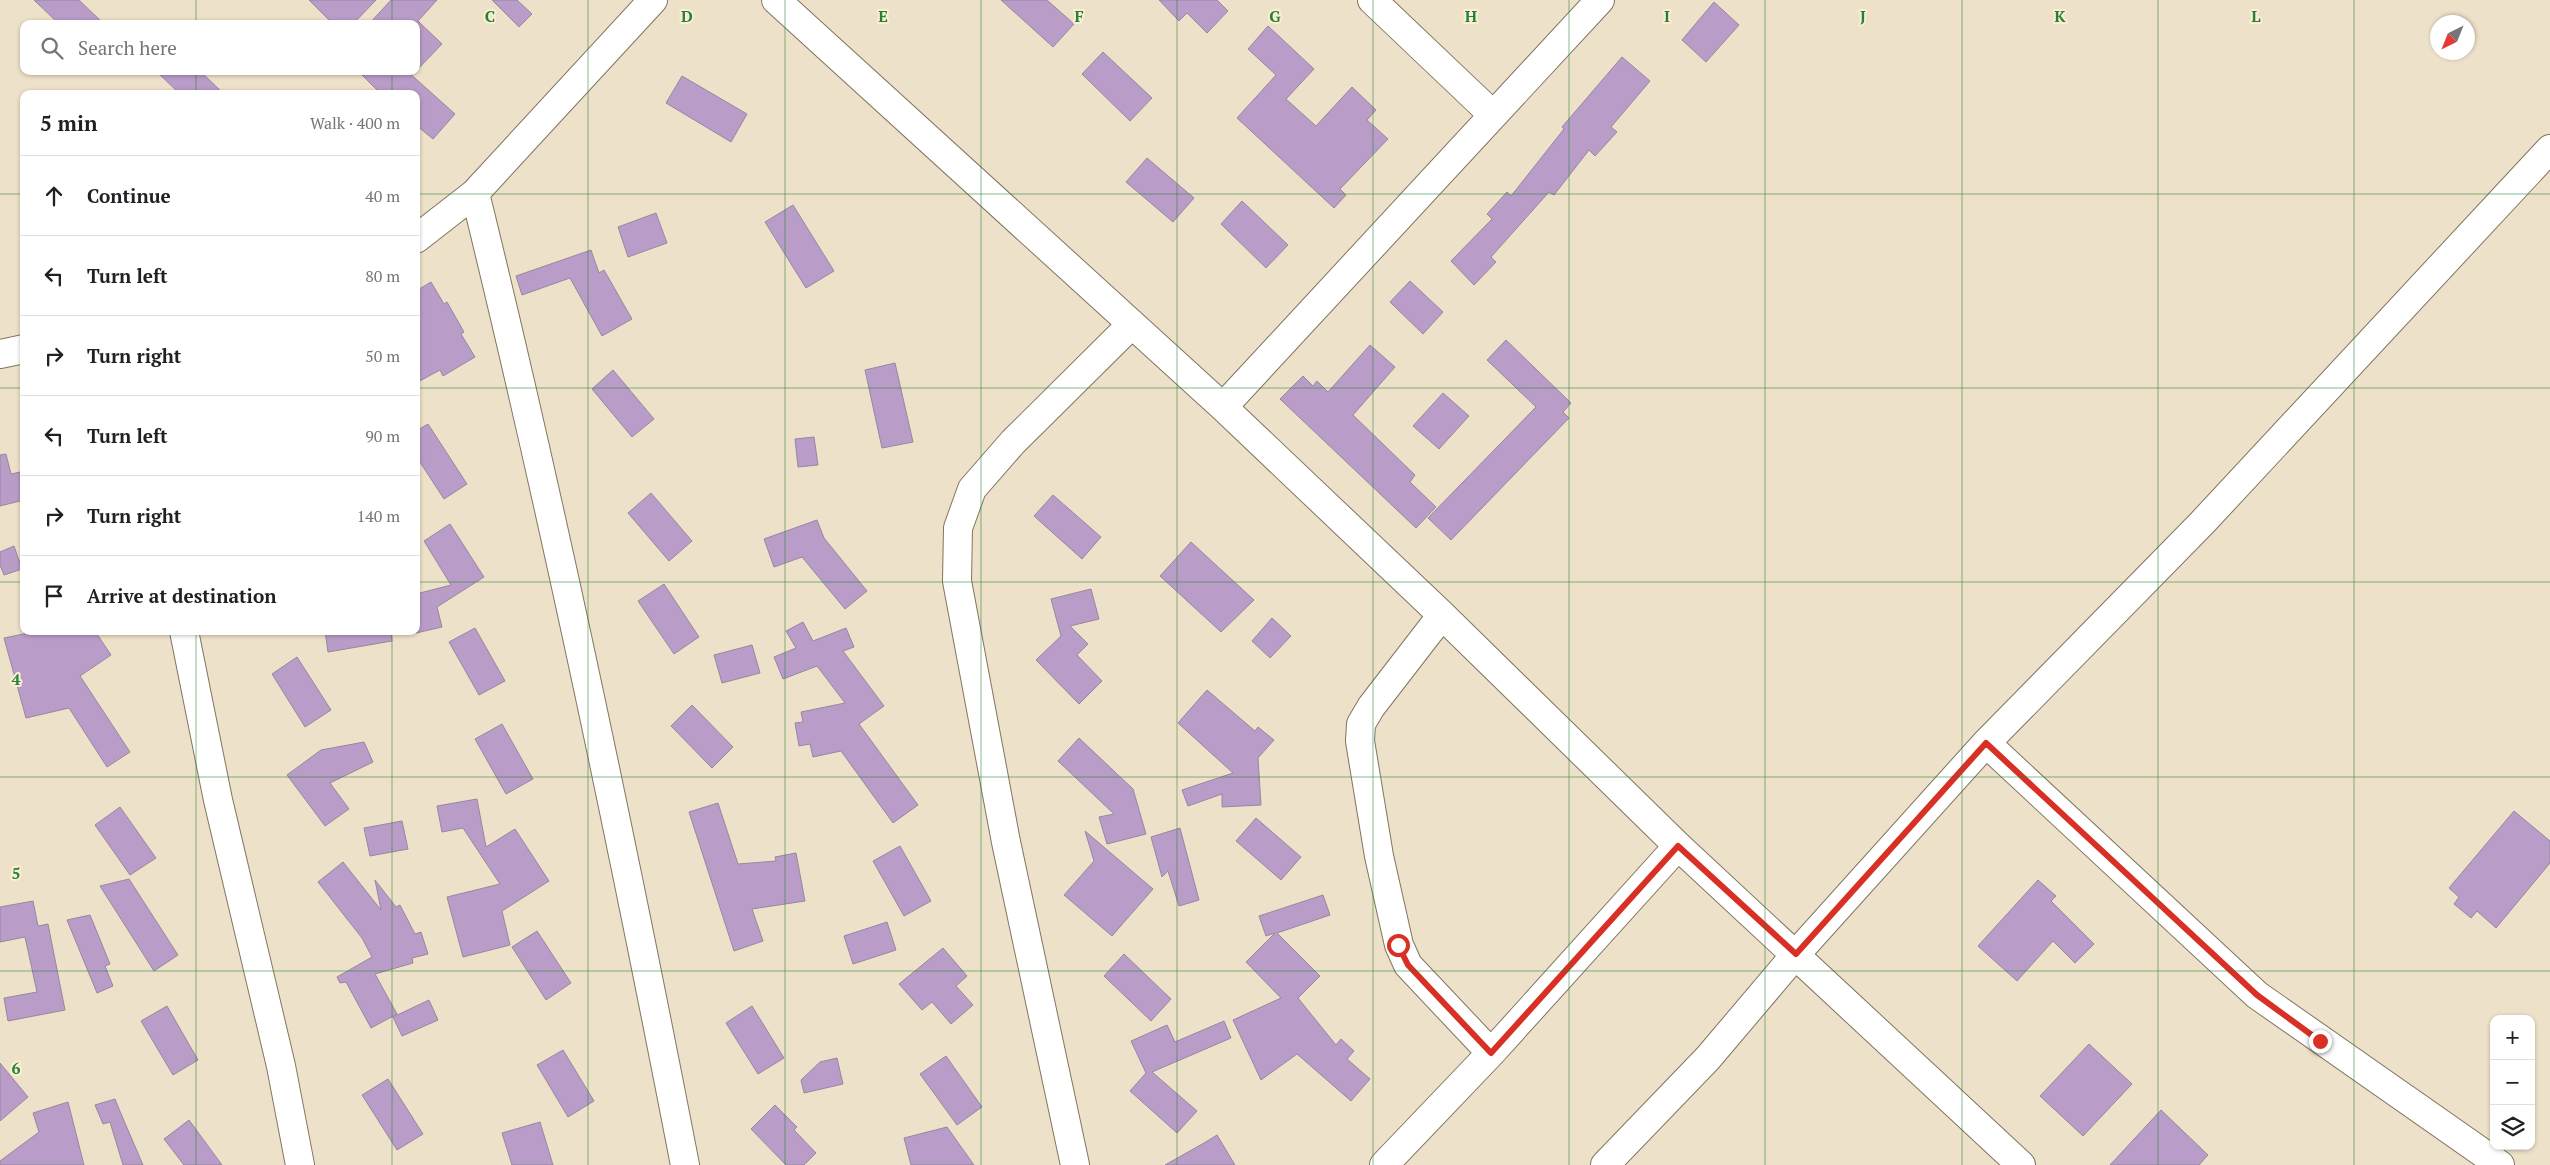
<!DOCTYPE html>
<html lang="en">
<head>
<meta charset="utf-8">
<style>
	:root { --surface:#fff; --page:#f2f2f2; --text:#202124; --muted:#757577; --line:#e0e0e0 }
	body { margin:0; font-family:"PT Serif",serif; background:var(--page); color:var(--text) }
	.controls { position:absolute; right:15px; bottom:15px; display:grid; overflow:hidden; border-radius:10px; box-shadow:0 1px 4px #0004 }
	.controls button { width:45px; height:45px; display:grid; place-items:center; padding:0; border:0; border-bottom:1px solid var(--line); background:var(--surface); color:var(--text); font:25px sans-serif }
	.compass { position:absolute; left:2430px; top:15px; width:45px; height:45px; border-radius:50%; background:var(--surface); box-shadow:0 1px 4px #0004; rotate:223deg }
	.stop { position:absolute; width:15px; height:15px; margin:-11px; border:4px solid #d93025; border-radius:50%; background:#fff }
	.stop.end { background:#d93025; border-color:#fff; box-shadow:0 1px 5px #0008 }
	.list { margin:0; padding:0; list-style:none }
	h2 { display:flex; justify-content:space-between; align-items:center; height:65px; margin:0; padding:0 20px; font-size:21px }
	h2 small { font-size:16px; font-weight:400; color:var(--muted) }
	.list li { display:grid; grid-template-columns:32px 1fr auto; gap:15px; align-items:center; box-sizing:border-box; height:80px; padding:0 20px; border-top:1px solid var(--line) }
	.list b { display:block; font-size:19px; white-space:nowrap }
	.list em { font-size:16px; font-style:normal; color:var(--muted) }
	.icon { flex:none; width:28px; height:28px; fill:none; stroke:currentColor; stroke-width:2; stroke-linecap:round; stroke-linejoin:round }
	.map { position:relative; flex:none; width:2550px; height:1165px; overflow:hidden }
	.search { position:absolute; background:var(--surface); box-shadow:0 1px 4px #0004; left:20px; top:20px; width:400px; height:55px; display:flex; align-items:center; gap:12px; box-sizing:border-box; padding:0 18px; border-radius:10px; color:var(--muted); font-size:19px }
	.panel { position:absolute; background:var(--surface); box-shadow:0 1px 4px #0004; left:20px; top:90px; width:400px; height:545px; border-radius:10px }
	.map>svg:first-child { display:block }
</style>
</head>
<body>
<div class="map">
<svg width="2550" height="1165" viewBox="0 0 2550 1165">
	<rect width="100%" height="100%" fill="#eee1c9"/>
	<path fill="#b99cc8" stroke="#96889e" d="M34,0H79L104,24H59Z
		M309,0H376L353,24H333Z
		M391,0H437L418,21L442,44L416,71V22L414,24H369Z
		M492,0H517L532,14L519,27Z
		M1001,0H1047L1074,24L1053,47Z
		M1159,0H1217L1228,11L1207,33L1187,13L1179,21Z
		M1714,2L1739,25L1706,62L1682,40Z
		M1268,26L1314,69L1286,99L1316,126L1352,87L1376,110L1367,120L1388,139L1340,189L1346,195L1334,208L1237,118L1276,75L1248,49Z
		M1103,52L1152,98L1130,121L1082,74Z
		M1622,57L1650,81L1611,127L1617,132L1595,156L1589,150L1554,195L1549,192L1491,257L1496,262L1474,285L1451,261L1492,219L1487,214L1507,192L1511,196L1564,129L1562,127Z
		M156,71H200L224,94H180Z
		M358,71H407L455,114L433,139L416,125V94H381Z
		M682,76L747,114L731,142L666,103Z
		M1147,158L1194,198L1173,222L1126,182Z
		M1242,201L1288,245L1266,268L1221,224Z
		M793,205L834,271L806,288L765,222Z
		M656,213L667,243L628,257L618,227Z
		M591,250L599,273L604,270L632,319L602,336L570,278L522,295L516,276Z
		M1410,281L1443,312L1423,334L1390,302Z
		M431,282L444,304L447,302L464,332L461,334L475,357L443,376L440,370L416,383V291Z
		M1506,340L1571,403L1563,412L1569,418L1451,540L1428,518L1536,407L1487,360Z
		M1370,345L1395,367L1353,415L1415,475L1410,482L1436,507L1416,528L1280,399L1303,376L1313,386L1317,381L1328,392Z
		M895,363L913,442L882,448L865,370Z
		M613,370L654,419L632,437L592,389Z
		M1443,393L1469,416L1439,449L1413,426Z
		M428,424L467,484L444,499L416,456V431Z
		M814,437L818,465L798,467L795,439Z
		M6,454L11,474L20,472L24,500L0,506V455Z
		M651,493L692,541L669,561L628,513Z
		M1053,495L1101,537L1082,559L1034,516Z
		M817,520L824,538L867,591L845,609L802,557L774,567L764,539Z
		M450,524L484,577L437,607L442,627L416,633V594L451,585L424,541Z
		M1191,542L1254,600L1221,632L1160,576Z
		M14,546L22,569L4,575L0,565V552Z
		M664,584L699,637L674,654L638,601Z
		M1091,589L1099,619L1070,626L1088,644L1077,655L1102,681L1079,704L1036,660L1061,636L1051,599Z
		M1272,618L1291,636L1270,658L1252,641Z
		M803,622L813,641L846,628L854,647L843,651L884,706L859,724L918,805L893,823L841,751L813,757L810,744L799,746L795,723L803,722L801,712L845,703L817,666L783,679L774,657L796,648L786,631Z
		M475,628L505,681L479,695L449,642Z
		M38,631H95L111,655L80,676L130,752L107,767L69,708L26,718L4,638Z
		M325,631H391L392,641L328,652Z
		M752,645L760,673L722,683L714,655Z
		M297,657L331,710L305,727L272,674Z
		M1207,690L1255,731L1258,727L1274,740L1258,758L1261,805L1222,807V794L1188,806L1182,790L1233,773L1178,723Z
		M692,705L733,747L712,768L671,726Z
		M502,724L533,779L506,794L475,739Z
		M1079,738L1133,789L1146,834L1107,844L1099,817L1114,814L1058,761Z
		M364,742L373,762L330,783L349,809L325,826L287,775L321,750Z
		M477,799L486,847L515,829L549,881L502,911L510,945L463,957L447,897L500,884L463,828L442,832L437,806Z
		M718,803L738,864L776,861L775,857L796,853L805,901L752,909L763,941L734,951L689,812Z
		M120,807L156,858L130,875L95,825Z
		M2514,811L2550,841V863L2496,928L2477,911L2471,918L2454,904L2459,897L2449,888Z
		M1256,818L1301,857L1281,880L1236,841Z
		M402,821L408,849L370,856L364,828Z
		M1180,828L1199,900L1179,906L1168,871L1162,877L1151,837Z
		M1085,831L1153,889L1112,936L1064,895L1094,861Z
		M900,846L931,901L904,916L873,861Z
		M343,862L381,910L375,880L396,907L400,905L415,934L421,932L428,954L412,958L413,963L375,974L397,1014L371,1028L346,982L340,983L337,977L372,957L362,938L318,882Z
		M129,879L178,955L154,971L100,886Z
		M2038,880L2056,896L2051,901L2094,944L2075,963L2053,941L2017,981L1978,946Z
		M1323,895L1330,915L1277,933L1320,976L1298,998L1336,1045L1341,1039L1354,1051L1347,1059L1370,1079L1351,1101L1297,1054L1261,1080L1233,1020L1281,998L1246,962L1275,933L1266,936L1259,916Z
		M33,901L38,926L48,924L65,1010L8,1021L4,998L37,992L25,937L0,942V907Z
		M90,915L110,964L105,966L113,986L97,993L67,920Z
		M887,922L896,950L853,964L844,936Z
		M537,931L571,983L546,1000L512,947Z
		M943,948L967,976L956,986L973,1005L951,1024L932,1002L922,1010L899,984Z
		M1124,954L1171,999L1151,1021L1104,976Z
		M429,1000L438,1020L402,1036L393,1017Z
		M167,1006L198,1060L173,1075L141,1021Z
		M752,1006L784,1058L758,1074L726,1023Z
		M1224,1021L1231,1038L1152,1072L1197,1111L1177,1133L1130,1091L1146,1073L1131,1041L1167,1025L1175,1042Z
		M2089,1044L2132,1084L2083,1136L2040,1096Z
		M563,1050L594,1101L568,1117L537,1065Z
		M946,1056L982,1107L957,1125L920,1074Z
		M837,1058L843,1084L804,1093L801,1080L820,1062Z
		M0,1063L28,1097L0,1121Z
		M388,1079L423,1134L397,1150L362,1095Z
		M115,1099L119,1109L143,1165H123L110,1122L103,1124L95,1105Z
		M68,1102L84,1165H0V1161L39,1132L33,1113Z
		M775,1105L797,1127L794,1130L816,1153L804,1165H786L751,1129Z
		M2161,1110L2208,1155L2199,1165H2110Z
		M189,1120L222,1165H184L164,1139Z
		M540,1122L553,1165H512L502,1133Z
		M947,1127L974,1165H911L904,1138Z
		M1217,1135L1235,1165H1165L1204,1143Z"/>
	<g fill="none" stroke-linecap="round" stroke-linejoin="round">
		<defs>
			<path id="minor" d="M776,0L1223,407L1442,615L1678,846L2021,1165
				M1372,0L1492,114
				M475,193C554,515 622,840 685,1165
				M416,239L475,193L653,0
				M0,354L24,349
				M1223,407L1600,0
				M1442,615L1371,707L1361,724L1360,741L1379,856L1399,945L1408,965L1491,1053
				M184,631L218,800L281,1066L300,1165
				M1986,743L2257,995L2500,1165
				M1075,1165L1006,842L957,581L958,528L972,489L1013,442L1132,324
				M1384,1165L1491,1053L1678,846
				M1605,1165L1708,1058L1796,954L1986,743L2202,523L2550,149"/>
		</defs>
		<use href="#minor" stroke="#817560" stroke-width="30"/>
		<use href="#minor" stroke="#fff" stroke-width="28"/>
	</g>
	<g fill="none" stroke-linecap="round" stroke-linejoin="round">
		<path stroke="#d93025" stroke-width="6" d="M1398,945L1408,965L1491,1053L1678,846L1796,954L1986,743L2257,995L2320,1041"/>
	</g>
	<path fill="none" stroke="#258233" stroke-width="1" stroke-opacity="0.55" d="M196,0V24M392,0V24M588,0V1165M785,0V1165M981,0V1165M1177,0V1165M1373,0V1165M1569,0V1165M1765,0V1165M1962,0V1165M2158,0V1165M2354,0V1165M196,71V94M392,71V94M0,194H24M416,194H2550M0,388H24M416,388H2550M0,582H24M416,582H2550M196,631V1165M392,631V1165M0,777H2550M0,971H2550"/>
	<g font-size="16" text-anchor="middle" font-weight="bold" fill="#258233" stroke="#fbeed6" stroke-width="4" stroke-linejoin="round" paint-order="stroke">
		<text x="490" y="22">C</text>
		<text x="687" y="22">D</text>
		<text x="883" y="22">E</text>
		<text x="1079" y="22">F</text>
		<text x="1275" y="22">G</text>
		<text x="1471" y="22">H</text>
		<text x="1667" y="22">I</text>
		<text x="1863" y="22">J</text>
		<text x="2060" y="22">K</text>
		<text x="2256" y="22">L</text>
		<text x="16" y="685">4</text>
		<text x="16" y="879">5</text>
		<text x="16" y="1074">6</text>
	</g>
</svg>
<div class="controls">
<button>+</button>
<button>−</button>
<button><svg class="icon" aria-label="layers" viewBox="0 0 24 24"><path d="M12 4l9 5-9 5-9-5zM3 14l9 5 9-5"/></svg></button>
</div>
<svg class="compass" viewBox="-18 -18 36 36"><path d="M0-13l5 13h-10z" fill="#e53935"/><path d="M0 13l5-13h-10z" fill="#757577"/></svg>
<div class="stop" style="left:1398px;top:945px"></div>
<div class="stop end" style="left:2320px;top:1041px"></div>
<div class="search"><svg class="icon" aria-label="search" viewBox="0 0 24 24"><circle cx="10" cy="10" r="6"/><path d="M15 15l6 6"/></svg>Search here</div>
<section class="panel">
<h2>5 min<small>Walk · 400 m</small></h2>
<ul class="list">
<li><svg class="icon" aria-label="ahead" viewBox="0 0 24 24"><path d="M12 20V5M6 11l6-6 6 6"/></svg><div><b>Continue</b></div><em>40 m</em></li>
<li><svg class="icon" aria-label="left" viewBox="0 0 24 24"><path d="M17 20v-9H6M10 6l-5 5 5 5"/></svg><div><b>Turn left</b></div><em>80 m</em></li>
<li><svg class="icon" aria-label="right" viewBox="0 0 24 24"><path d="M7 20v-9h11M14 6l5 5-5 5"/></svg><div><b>Turn right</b></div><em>50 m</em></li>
<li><svg class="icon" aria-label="left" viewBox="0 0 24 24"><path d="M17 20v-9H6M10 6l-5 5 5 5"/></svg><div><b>Turn left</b></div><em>90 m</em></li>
<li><svg class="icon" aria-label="right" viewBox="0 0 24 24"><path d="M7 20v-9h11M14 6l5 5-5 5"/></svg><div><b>Turn right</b></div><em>140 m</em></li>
<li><svg class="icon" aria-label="arrive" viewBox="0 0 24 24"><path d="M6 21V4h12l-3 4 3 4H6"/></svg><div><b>Arrive at destination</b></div></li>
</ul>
</section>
</div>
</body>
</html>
